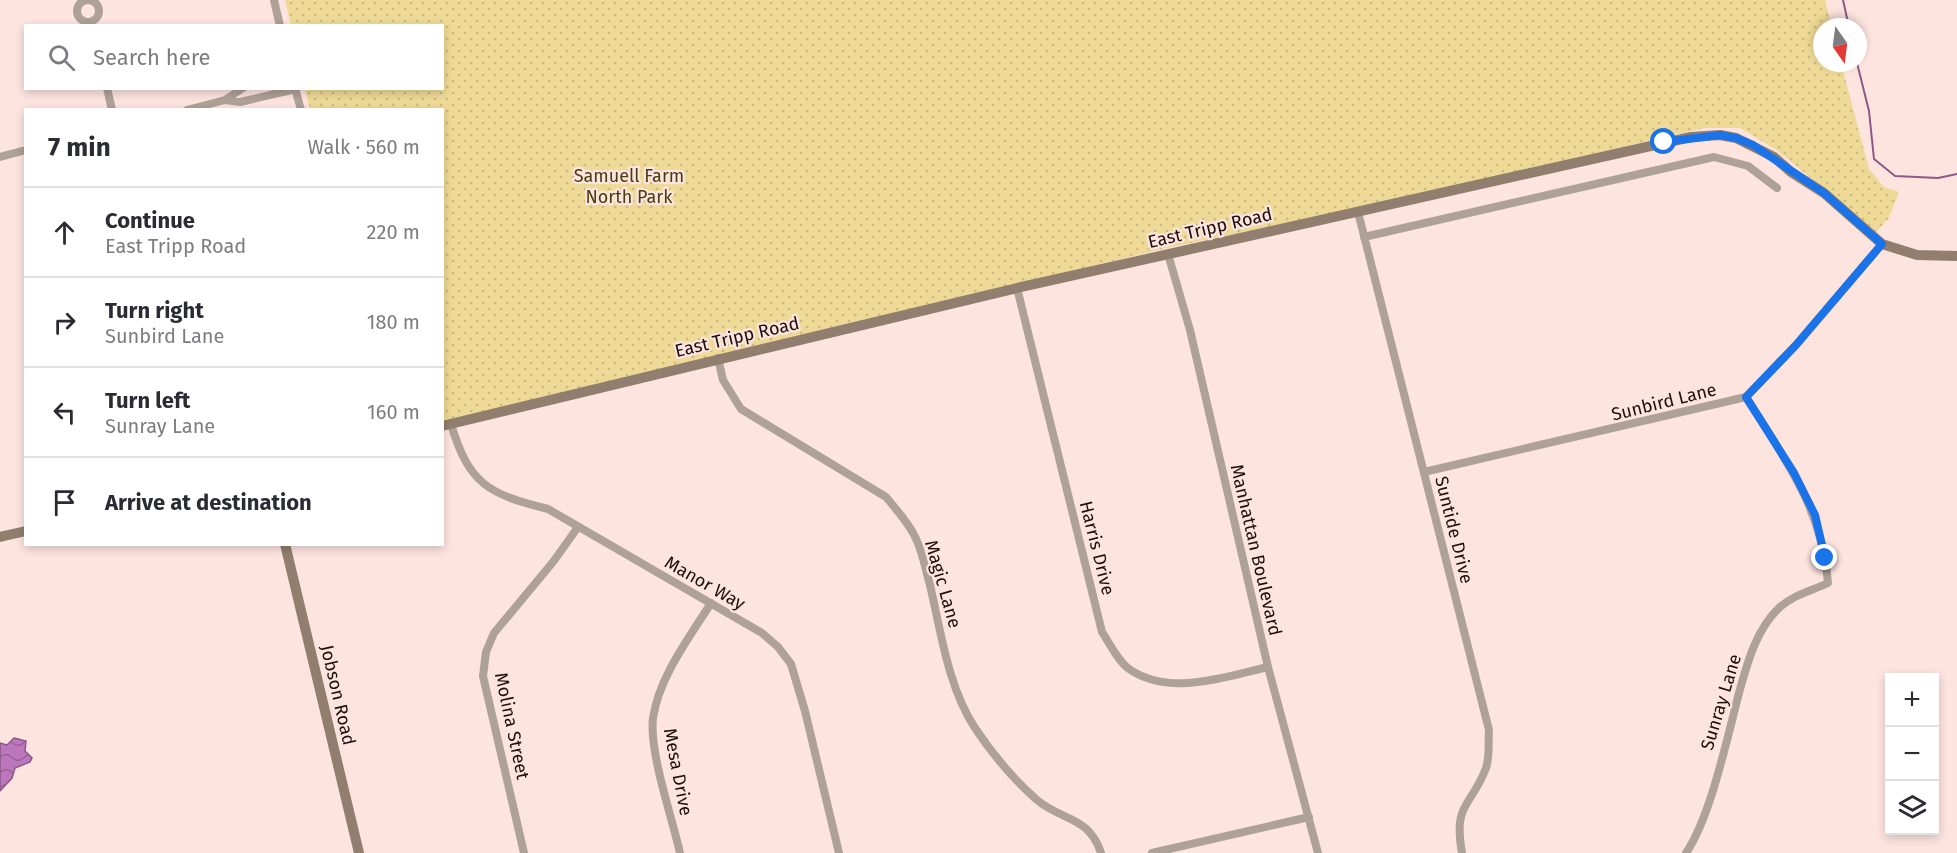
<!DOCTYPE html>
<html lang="en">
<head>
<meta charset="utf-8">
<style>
	:root { --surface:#fff; --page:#f2f2f3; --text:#2b2b33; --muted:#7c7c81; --line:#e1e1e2 }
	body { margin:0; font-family:"Fira Sans",sans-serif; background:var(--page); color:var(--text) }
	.controls { position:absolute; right:18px; bottom:18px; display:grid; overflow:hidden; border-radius:0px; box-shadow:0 3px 9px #0003 }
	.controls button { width:54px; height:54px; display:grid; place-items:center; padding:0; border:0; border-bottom:2px solid var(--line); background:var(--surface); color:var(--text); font:30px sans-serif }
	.compass { position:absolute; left:1813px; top:18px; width:54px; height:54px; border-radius:50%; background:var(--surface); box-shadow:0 3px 9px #0003; rotate:166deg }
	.stop { position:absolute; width:18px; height:18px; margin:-14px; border:4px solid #1a73e8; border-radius:50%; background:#fff }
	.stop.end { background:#1a73e8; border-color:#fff; box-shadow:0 2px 6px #0008 }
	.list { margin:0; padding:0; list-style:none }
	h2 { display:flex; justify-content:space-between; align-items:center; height:78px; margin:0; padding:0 24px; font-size:26px }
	h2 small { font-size:20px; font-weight:400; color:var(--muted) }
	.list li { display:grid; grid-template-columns:39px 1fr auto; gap:18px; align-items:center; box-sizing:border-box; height:90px; padding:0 24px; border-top:2px solid var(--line) }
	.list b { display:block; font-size:22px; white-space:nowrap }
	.list p { margin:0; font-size:20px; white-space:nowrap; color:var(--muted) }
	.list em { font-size:20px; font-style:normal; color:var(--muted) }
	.icon { flex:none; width:33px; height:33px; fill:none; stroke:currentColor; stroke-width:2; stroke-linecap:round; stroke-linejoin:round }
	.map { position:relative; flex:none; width:1957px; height:853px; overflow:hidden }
	.search { position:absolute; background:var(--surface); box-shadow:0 3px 9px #0003; left:24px; top:24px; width:420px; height:66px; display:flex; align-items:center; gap:15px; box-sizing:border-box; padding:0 21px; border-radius:0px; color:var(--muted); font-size:22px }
	.panel { position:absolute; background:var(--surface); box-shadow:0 3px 9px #0003; left:24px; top:108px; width:420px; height:438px; border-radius:0px }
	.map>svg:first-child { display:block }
</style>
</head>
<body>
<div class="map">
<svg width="1957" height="853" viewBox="0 0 1957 853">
	<defs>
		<pattern id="green-dots" width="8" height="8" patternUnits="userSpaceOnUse" patternTransform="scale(1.5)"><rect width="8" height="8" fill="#eeda96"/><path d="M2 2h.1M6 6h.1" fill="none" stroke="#ccba80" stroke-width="1.8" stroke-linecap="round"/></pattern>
		<pattern id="water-waves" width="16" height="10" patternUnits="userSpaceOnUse" patternTransform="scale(1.5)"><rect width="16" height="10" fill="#bc77bc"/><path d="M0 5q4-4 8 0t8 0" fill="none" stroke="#986097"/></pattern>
	</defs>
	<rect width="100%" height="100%" fill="#fde4df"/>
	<path fill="url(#green-dots)" d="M285,0H1825L1832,27H1822V63H1841L1869,169L1884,187L1899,192L1889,218L1876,232L1778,151L1740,128H1704L1341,212L1167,248L443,423L442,110L310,109L305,89L442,88V26L291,25Z"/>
	<path fill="url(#water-waves)" stroke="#8c5887" stroke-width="1.5" d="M14,738L26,741L25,751L32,758L30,762L15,768L12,778L0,791V743L7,745Z"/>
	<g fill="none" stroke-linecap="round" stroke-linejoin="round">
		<path stroke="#8c5887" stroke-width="2" d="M1843,0L1849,27
			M1857,63L1869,111L1874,159L1895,176L1938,178L1957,174"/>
		<path stroke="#aea196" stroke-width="8" d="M274,0L280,26
			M77 11a11 11 0 1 1 22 0a11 11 0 1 1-22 0Z
			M107,88L112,110
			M295,88L301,110
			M225,100L243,88
			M187,110L225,100L240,102L296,89
			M0,157L26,150
			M1358,212L1489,730C1488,741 1490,757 1486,768C1471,808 1453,802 1462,853
			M1364,237L1714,157L1748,166L1777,188
			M1168,254L1190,330L1268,667L1318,853
			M1017,288L1102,632C1110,644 1118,661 1129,669C1170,697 1225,677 1268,667
			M718,358L723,380L741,409L886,497C895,508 906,520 913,533C922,548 925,568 930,585C941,632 948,687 975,728C993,755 1012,778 1037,800C1062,821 1089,816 1101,853
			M451,424C469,485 489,494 548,509L762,633L778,647L791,664L805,711L839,853
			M1424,472L1746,397L1796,345L1882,244
			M524,853L483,676L486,652L494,633L553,562L578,527
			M680,853C672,817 649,752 653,718C659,677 689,638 711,603
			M1152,853L1309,817
			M1686,853C1711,816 1727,738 1739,693C1747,664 1756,629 1780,607C1795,594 1811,591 1828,583C1823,510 1784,457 1746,397"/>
		<path stroke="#917e6e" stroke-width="10" d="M442,426L1017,288L1691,137L1720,135L1736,138L1774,157L1791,172L1824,193L1882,244L1917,255L1957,256
			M0,537L26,531
			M285,544L359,853"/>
	</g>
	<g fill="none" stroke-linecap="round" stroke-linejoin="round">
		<path stroke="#1a73e8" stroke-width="8" d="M1664,142L1720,135L1736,138L1753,145L1824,193L1882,244L1796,345L1746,397L1794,473L1815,515L1825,558"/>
	</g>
	<g text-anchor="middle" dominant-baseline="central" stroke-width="4.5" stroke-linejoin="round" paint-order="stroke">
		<g font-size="18" fill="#483d11" stroke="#fde4df">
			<text x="629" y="176">Samuell Farm<tspan x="629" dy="21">North Park</tspan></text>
		</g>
		<g font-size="18" fill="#1d0f0c" stroke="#fde4df">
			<text transform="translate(1210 228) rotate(-13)">East Tripp Road</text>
			<text transform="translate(737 337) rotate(-13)">East Tripp Road</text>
			<text transform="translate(1664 402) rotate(-14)">Sunbird Lane</text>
			<text transform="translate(1454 530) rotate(76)">Suntide Drive</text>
			<text transform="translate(1097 548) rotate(76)">Harris Drive</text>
			<text transform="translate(1256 550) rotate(77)">Manhattan Boulevard</text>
			<text transform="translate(705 583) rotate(30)">Manor Way</text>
			<text transform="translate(943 584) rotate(74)">Magic Lane</text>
			<text transform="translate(338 695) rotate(77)">Jobson Road</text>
			<text transform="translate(1721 702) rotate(-73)">Sunray Lane</text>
			<text transform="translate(512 726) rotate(78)">Molina Street</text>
			<text transform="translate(678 772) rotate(79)">Mesa Drive</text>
		</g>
	</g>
</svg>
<div class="controls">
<button>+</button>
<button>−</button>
<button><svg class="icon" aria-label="layers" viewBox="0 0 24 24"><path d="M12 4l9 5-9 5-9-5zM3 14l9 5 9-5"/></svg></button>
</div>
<svg class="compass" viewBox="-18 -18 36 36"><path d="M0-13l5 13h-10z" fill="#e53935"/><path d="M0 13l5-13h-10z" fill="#7c7c81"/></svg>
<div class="stop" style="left:1664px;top:142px"></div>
<div class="stop end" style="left:1825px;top:558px"></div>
<div class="search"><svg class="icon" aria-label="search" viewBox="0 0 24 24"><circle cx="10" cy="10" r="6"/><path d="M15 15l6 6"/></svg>Search here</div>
<section class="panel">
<h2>7 min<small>Walk · 560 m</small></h2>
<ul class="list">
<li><svg class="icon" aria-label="ahead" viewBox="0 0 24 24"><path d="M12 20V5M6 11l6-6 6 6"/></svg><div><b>Continue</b><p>East Tripp Road</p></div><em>220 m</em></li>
<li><svg class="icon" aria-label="right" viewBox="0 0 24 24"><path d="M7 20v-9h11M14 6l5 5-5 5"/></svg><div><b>Turn right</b><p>Sunbird Lane</p></div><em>180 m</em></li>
<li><svg class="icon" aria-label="left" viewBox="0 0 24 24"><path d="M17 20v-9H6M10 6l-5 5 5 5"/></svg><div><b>Turn left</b><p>Sunray Lane</p></div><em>160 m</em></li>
<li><svg class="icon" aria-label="arrive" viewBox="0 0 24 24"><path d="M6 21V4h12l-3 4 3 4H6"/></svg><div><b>Arrive at destination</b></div></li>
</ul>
</section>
</div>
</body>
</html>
